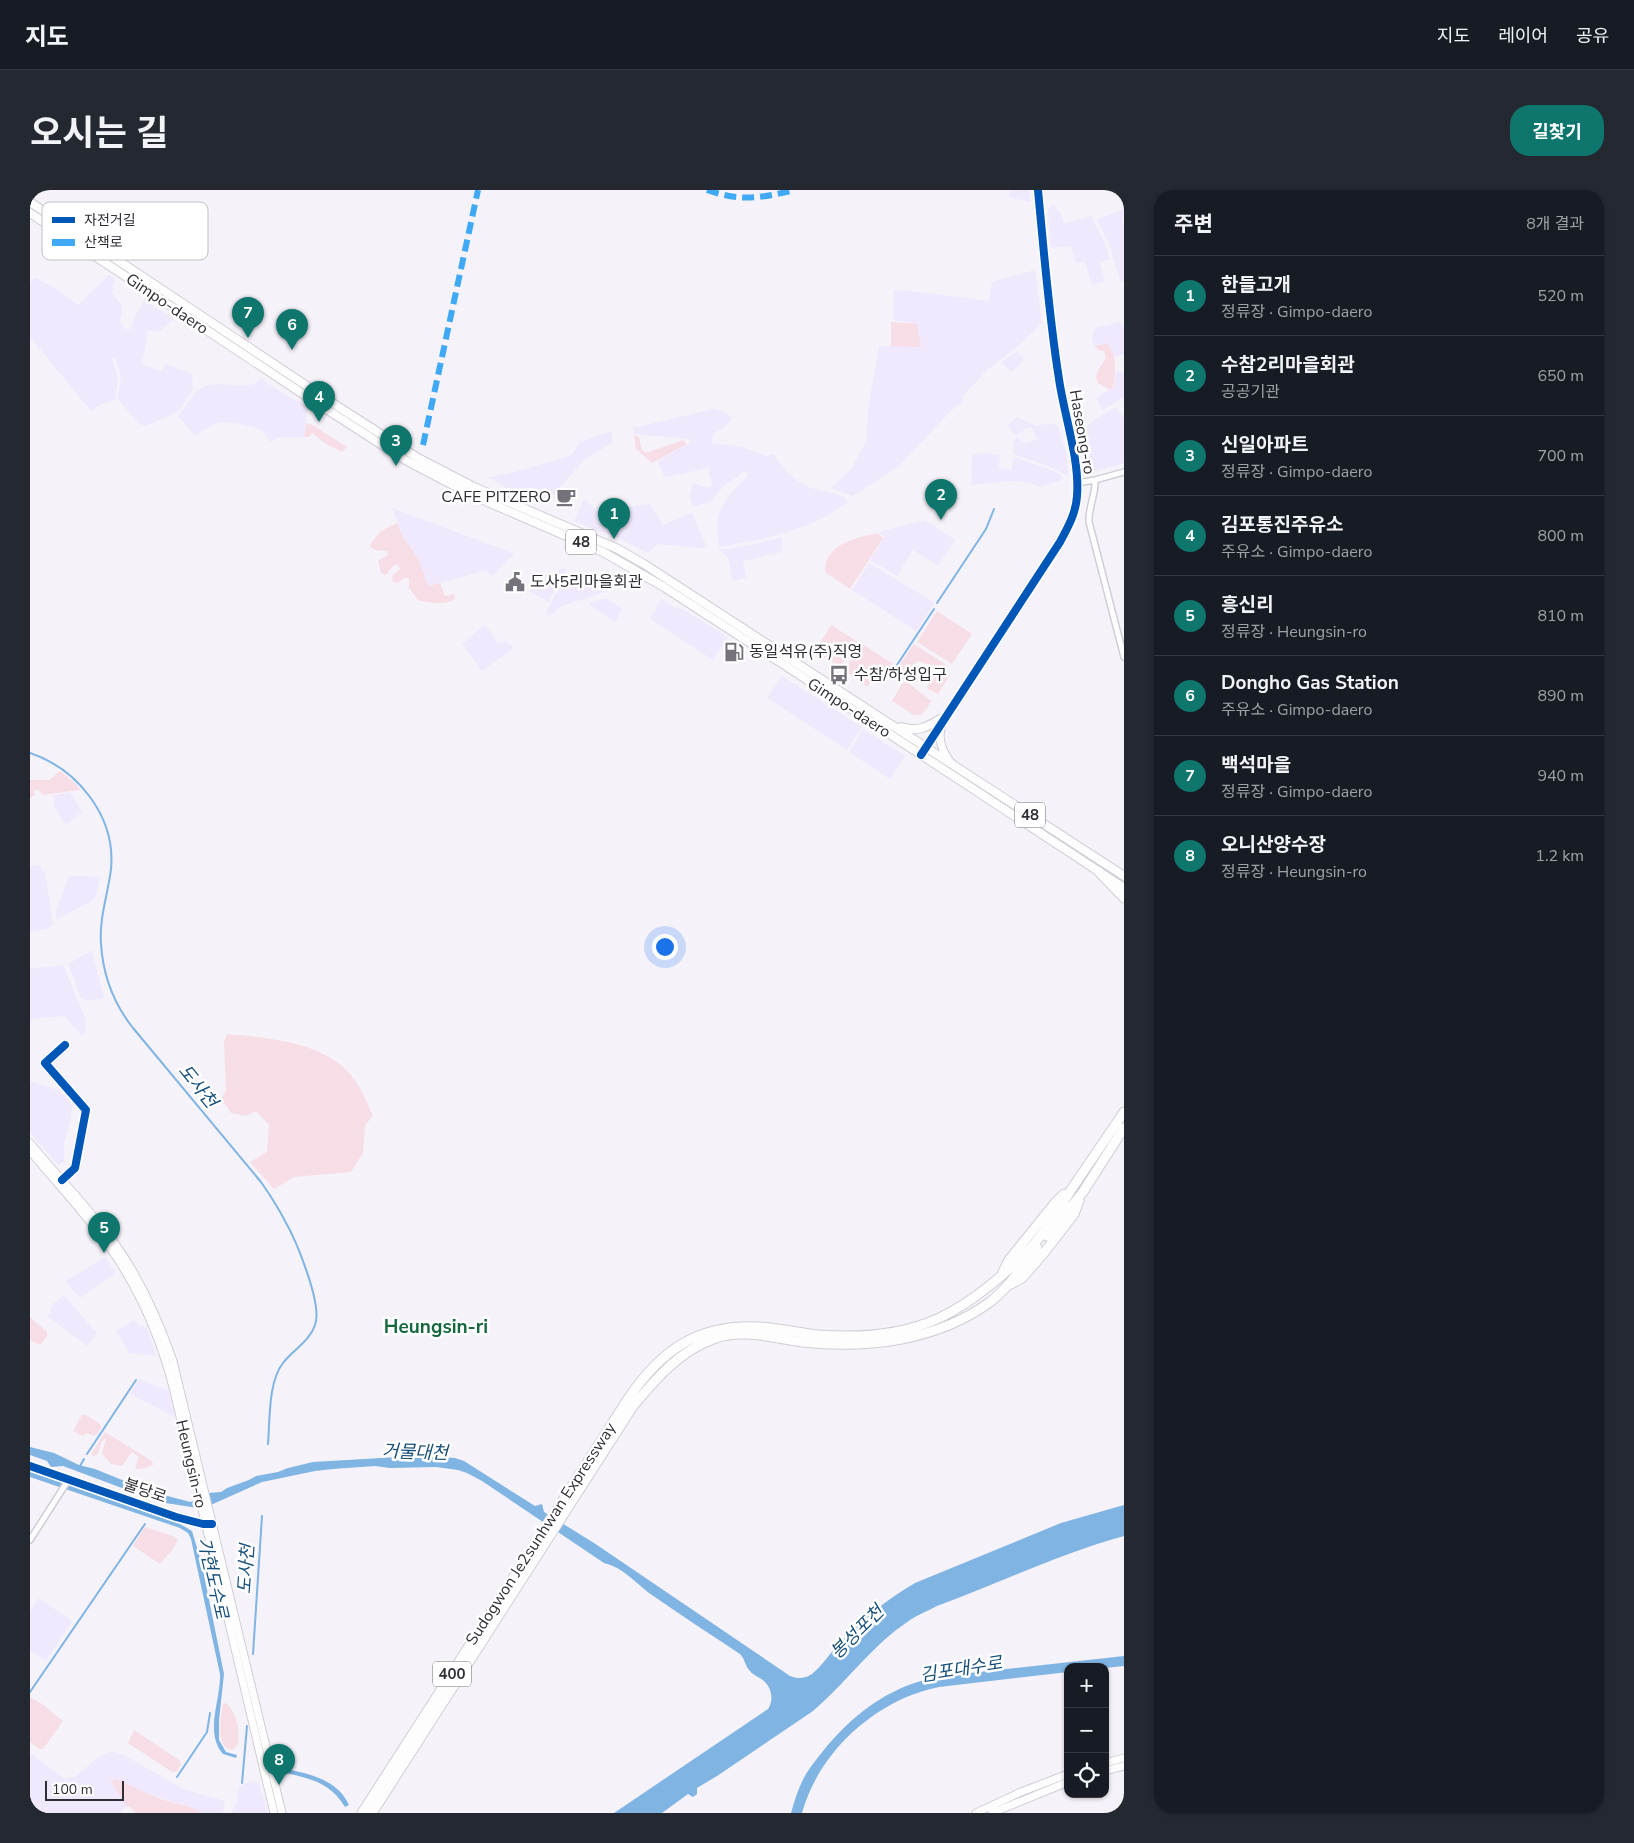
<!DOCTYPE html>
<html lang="ko">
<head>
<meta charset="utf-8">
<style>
	:root { --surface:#171b24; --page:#242831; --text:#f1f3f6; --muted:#9ea1a6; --line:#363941; --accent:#0f766e }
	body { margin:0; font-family:"Nunito Sans","Noto Sans KR",sans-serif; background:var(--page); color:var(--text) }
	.controls { position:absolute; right:15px; bottom:15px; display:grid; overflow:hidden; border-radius:10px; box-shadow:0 1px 4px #0004 }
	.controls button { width:45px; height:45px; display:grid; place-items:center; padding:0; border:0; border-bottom:1px solid var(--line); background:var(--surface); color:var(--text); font:25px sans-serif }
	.scale { position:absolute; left:15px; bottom:12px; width:79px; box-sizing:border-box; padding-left:5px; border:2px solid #312d36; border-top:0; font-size:14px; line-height:18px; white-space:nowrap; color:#312d36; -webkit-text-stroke:4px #fff; paint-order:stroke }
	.you { position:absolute; left:634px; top:756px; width:18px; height:18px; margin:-12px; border:4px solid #fff; border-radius:50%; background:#1a73e8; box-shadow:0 0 0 8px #1a73e833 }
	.badge { display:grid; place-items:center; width:32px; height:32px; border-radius:50%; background:var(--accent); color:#fff; font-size:16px; font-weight:700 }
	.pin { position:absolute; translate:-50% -41px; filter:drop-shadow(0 1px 2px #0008) }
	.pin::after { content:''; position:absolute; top:26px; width:18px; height:15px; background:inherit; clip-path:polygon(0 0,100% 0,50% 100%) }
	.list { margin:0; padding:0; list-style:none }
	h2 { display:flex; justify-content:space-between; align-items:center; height:65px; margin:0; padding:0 20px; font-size:21px }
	h2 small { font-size:16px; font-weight:400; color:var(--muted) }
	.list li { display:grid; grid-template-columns:32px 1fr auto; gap:15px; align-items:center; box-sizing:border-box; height:80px; padding:0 20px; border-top:1px solid var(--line) }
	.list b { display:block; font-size:19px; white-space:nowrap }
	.list p { margin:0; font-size:16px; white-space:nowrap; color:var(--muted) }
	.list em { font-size:16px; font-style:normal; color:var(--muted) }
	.icon { flex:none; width:28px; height:28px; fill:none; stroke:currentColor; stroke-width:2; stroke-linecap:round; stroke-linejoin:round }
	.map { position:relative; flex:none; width:1094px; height:1623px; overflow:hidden; border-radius:20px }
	header { display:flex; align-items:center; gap:30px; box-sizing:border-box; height:70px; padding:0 25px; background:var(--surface); border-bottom:1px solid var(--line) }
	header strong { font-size:24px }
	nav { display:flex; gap:28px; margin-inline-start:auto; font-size:18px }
	.intro { display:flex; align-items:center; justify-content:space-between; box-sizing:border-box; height:120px; padding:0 30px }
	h1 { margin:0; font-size:35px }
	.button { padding:12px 22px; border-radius:20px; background:var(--accent); color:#fff; font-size:18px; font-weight:700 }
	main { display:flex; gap:30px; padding:0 30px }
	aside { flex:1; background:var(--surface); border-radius:20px; box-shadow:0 1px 4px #0004 }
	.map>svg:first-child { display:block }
</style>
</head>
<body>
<header>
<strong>지도</strong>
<nav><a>지도</a><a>레이어</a><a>공유</a></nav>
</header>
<div class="intro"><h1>오시는 길</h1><a class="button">길찾기</a></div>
<main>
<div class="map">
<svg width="1094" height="1623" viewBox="0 0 1094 1623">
	<rect width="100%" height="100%" fill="#f6f2fa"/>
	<path fill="#f0e8fc" d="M980,0H999L1000,12L979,7Z
		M1023,14L1031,24L1034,34L1061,26L1073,49L1080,69L1070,72L1075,91L1062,95L1055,72L1046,73L1041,56L1021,58L1018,23L1019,18Z
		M1094,19V25L1092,28L1094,35V92H1093L1090,90L1080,57L1067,29Z
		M1005,80L1012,133L1002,143L988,156L957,180L932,207L934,211L922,220L868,277L823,306L801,298L821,279L836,252L838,218L849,156H890L887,134L863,130L864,100L881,101L959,111L962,92Z
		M79,85L85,89L82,103L91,115L92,122L90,131L95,139H101L105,126L115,110L144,129L129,142L118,140L112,175L132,181L135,174L158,182L162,185L163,199L148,222L116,236L109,234L88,209L91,186L85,167L82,169L88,187L85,210L69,215L61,221L0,147V92L5,88L25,98L48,115Z
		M1091,132L1094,138V164L1085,167L1078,153L1064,156L1062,147L1065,138Z
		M987,161L994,168L989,176L981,182L971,172Z
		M1086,181L1094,182V207L1073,220L1066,208L1084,196Z
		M231,189L261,208L276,215L277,218L274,247H249L240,252L235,244L227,238L206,233L192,232L184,234L165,246L148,226L166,202L175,196L189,194L213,196L224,194Z
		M1086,217L1094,229V273L1058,283L1053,274L1047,246L1065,229Z
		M683,219L692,221L702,228L696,236L683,244L682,253L712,257L737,266L743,264L757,282L769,292L781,298L806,304L814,307L818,312L797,326L776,336L733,349L689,357L687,336L690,320L702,302L719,284L715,281L694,296L680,312L663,317L659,306L663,293L679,298L682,295L678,278L638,287L634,286L628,271L661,252L660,249L604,244L603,238Z
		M987,227L1005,235L1023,234L1028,236L1037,265L1038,286L1018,276L983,264L984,251L987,247L996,254L1007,249L1001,237L996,238L987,246L977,236Z
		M581,241L583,252L554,270L515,315L478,300L471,294L458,288L488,281L537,267L542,264L550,252Z
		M954,263L970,265L969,278L981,280L984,267L1024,281L1032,286L1033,290L1009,297L1001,293L983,291L941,295L942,265Z
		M554,309L567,321L620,314L633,335L662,323L676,355L673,358H669L628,354L617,363L585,346L568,341L544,331Z
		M362,318L483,363L484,364L461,387L457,380L398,396L389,370L372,345Z
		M895,330L925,350L908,376L883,360L867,386L840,370L854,347L849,342Z
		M752,347V362L713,371L716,388L703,391L698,368L690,360L722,355Z
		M839,373L905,413L886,441L822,400Z
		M533,378L536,379L535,382L518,412L499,401L509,390Z
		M536,384L562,387L574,391L578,401L532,416L519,426L516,422Z
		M577,408L592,419L585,432L560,415V413Z
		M631,409L644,417L655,420L698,447L683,470L620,429Z
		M454,435L460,441L467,453L476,451L484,458L452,481L432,454Z
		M752,486L832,537L817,560L737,508Z
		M833,539L875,566L860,589L819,562Z
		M40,602L52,622L36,635L24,617V605Z
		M8,675L11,677L12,682L15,681L23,735L17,739L0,742V676Z
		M39,686L70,687L65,709L26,730V721Z
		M62,760L72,801L75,809L55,810L51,808L38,774Z
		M33,775L55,828V843L52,846L35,826L2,829L0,833V779Z
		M0,891L28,900L39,910L42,916L41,930L34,953V972L28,975L0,943Z
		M75,1067L86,1083L50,1108L36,1091Z
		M34,1105L67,1143L57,1156L18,1127L23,1114Z
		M104,1130L110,1136L117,1137L126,1166L99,1163L86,1141Z
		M109,1189L139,1201L145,1227L100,1204Z
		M9,1408L42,1431L16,1471L0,1461V1421Z
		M81,1561L94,1565L155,1600L195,1611L193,1623H171L163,1618L81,1592L96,1616L91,1621L92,1623H0V1563L34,1588L45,1587L67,1568Z
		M223,1591L229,1593L238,1623H201L206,1614L209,1596Z"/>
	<path fill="#f7dee6" d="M861,132L887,134L891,157L861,156Z
		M1078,153C1086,167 1086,176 1084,191L1085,193L1080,200L1068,193C1063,183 1071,177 1076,168L1074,161L1068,160L1065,156Z
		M276,233L281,234L317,257L312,262L296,254L282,243L279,247H274Z
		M604,244L609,248L612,260L616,263L653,250L657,254L622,273L606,259Z
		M367,333L372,345L389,370L398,396L410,393L415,406L424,404L425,408C418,416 398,413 388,410L379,398V388H374L368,393L363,392L362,386L370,379L367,374L362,377L356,385L351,383L348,371L358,365L357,361L345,360L339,356L351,341Z
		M847,343L853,348L820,399L795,382C794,354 826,348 847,343Z
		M907,421L942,444L922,474L887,452Z
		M801,435L828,452L818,470L790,453Z
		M788,453L814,470L812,477L783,461Z
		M831,453L863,474L850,495L842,491L838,496H836L815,480Z
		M884,454L918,476L907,477L888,471C879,476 877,489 868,492L861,487Z
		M889,476L904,484L901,489L894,494L890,493L881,486L886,477Z
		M918,482L920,485L908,504L898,499L897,496L904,489L907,483Z
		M876,491L901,511L898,517L891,525H884L862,511L872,494Z
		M30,581L46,594L50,600L12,605L9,600H4L5,605L0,608V590H19Z
		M197,844C240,848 301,852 326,892C333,902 338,915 343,926L335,935L333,963L321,982L264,987L244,999L220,972L237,962L239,935L226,921L216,926L201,923L191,908L196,901L194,851Z
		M0,1127L17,1142V1146L10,1155L0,1150Z
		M52,1225H56L70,1234L71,1238L65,1246L56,1243L53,1246L43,1241Z
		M75,1242L122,1271L123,1275L116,1278L106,1279L105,1277L109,1267L102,1262L92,1276L81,1274L72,1264L76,1248L72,1251L68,1264L62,1267V1263Z
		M115,1337L143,1346L148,1350L143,1359L130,1374L103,1356Z
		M0,1507L12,1514L33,1531L13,1559H9L0,1552Z
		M196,1513C207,1523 210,1540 208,1554L203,1560C184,1558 191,1527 193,1514Z
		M104,1540L149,1570L151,1574L147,1581L142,1582L98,1553Z
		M85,1589L131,1609L163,1618L171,1623H106L100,1617L96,1616L81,1592Z"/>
	<path fill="#7fb4e3" d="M0,1257L24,1263L49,1275L65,1279L92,1290L112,1295L134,1305L160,1312L173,1308L179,1303L191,1302L197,1298L219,1290L226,1286L248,1282L258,1278L283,1272L368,1267H406L425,1268L434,1271L505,1316L512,1314L514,1322L564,1353L760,1486C767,1489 775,1489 782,1484C792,1476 800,1463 810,1453C832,1429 856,1410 885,1393L1031,1333L1094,1315V1346C1029,1364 969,1393 907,1416C895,1422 883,1427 873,1435C839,1459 815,1494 783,1521L687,1586L667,1598V1604L663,1607L658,1604L632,1623H584L738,1519C744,1510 742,1498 733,1490C729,1487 723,1485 720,1481C715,1476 715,1469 710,1464C680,1444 649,1424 619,1403C605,1392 592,1377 574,1373L452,1291L437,1283L428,1280L406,1277L360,1278L345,1276L303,1279L285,1281L232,1292L183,1314L168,1318L129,1312L112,1302L92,1298L33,1276L21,1277L17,1271L0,1265Z
		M0,1282L150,1334L162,1341L172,1375L194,1484L189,1530V1550L196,1562L207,1565L206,1568L193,1564C174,1542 191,1510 190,1484L161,1349L158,1343L150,1338L0,1287Z
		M1094,1466V1476L1075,1478V1477H1038V1482L909,1497C847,1509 789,1561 772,1623H761C765,1609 769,1596 776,1584C782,1574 790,1565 797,1556C829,1519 864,1494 913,1486Z
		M249,1577C276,1584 306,1587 319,1615L315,1617C299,1590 276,1588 248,1581Z"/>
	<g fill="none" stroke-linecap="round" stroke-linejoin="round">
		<path stroke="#7fb4e3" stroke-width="2" d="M907,413L956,339L964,319
			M859,487L904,419
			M0,563C48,579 86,627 81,679C78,704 69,728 71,754C73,785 84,814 103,838L231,992C240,1005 248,1017 255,1031C266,1050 293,1115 285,1135C280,1151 263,1160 253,1173C238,1192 240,1230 238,1254
			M57,1264L106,1190
			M50,1276L54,1269
			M223,1464L232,1326
			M0,1502L115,1334
			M147,1587L177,1542L180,1523
			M212,1593L217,1536"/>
		<defs>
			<path id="street" d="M1065,290L1094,282
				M1047,293L1065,290C1066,305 1058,317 1059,332L1094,467
				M32,990L45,978L56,920L15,873L35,855
				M0,1276L146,1327L178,1334
				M0,1350L39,1289"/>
			<path id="secondary" d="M911,538C908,553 913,562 922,574
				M891,565L1030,352C1038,337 1046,323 1047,306C1050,270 1034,225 1029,189C1019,127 1014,63 1008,0
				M0,953C28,987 60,1019 86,1055C111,1090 129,1131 143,1171L252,1623
				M0,961C28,995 60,1028 85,1065C111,1104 131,1151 143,1197L244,1623
				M1075,1573L1094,1568
				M1075,1581L1094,1576
				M946,1623L991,1602L1038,1584
				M962,1623L1038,1592"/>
			<path id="primary" d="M0,12L301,212L388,268L444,297L588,359L614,374L1094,686
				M0,23L276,206L377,271L444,306L573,362L634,397L756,476L1094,698
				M871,537C887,542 896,538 910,529"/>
			<path id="highway" d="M1068,681L1094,708
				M1017,1046L1053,1002L1094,938
				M973,1082L979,1070L1025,1013L1034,1004
				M981,1094L992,1088L1013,1064L1044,1024L1049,1011
				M332,1623L598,1209C631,1160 668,1134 729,1137C749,1138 769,1143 788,1145C828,1148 871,1145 907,1129C938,1115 967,1091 992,1067C1011,1049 1025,1025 1039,1003C1057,976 1076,949 1094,922
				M342,1623L603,1216C626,1189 648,1162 683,1149C711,1138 743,1148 772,1152C836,1159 907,1151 960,1112C979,1097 993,1076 1007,1058"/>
		</defs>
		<use href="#street" stroke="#d1cdd6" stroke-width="8"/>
		<use href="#secondary" stroke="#d1cdd6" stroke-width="9"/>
		<use href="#primary" stroke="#d1cdd6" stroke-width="10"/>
		<use href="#highway" stroke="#d1cdd6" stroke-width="11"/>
		<use href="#street" stroke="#fefdfe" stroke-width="5"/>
		<use href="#secondary" stroke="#fefdfe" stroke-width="7"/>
		<use href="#primary" stroke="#fefdfe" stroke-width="8"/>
		<use href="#highway" stroke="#fefdfe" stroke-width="9"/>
		<path stroke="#3fa9f5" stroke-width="6" stroke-dasharray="12 6" stroke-linecap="butt" d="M677,0C712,12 730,8 765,0
			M393,255L448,0"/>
		<defs>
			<path id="cycleway" d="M891,565L1030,352C1038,337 1046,323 1047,306C1050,270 1034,225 1029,189C1019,127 1014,63 1008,0
				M32,990L45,978L56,920L15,873L35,855
				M0,1276L146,1327L173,1334H182"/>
		</defs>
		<use href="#cycleway" stroke="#fff" stroke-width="11"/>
		<use href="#cycleway" stroke="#0057b8" stroke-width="8"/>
	</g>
	<defs>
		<symbol id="cafe-bare" viewBox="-9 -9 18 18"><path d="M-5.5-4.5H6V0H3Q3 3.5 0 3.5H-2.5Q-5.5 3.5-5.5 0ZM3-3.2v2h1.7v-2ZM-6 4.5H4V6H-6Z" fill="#76727b" stroke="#fff" stroke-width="2.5" paint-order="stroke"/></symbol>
		<symbol id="civic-bare" viewBox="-9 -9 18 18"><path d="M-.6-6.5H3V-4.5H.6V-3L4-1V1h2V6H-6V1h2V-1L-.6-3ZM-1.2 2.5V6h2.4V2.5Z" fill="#76727b" stroke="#fff" stroke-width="2.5" paint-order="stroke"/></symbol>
		<symbol id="fuel-bare" viewBox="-9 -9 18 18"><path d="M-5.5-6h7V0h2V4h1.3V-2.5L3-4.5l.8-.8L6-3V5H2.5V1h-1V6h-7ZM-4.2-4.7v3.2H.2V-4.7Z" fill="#76727b" stroke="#fff" stroke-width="2.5" paint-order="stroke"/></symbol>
		<symbol id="bus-bare" viewBox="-9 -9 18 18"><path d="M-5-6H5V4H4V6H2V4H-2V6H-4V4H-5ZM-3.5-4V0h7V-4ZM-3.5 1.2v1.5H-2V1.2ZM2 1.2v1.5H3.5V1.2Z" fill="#76727b" stroke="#fff" stroke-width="2.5" paint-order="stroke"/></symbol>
	</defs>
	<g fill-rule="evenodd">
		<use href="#cafe-bare" x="522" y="293" width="28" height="28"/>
		<use href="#civic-bare" x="471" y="378" width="28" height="28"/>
		<use href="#fuel-bare" x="690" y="448" width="28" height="28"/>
		<use href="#bus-bare" x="795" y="471" width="28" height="28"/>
	</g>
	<g text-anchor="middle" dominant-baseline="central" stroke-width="5" stroke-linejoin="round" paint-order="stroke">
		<g fill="#fff" stroke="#6f6c72" stroke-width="1">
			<rect x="536" y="339.5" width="30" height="25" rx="4"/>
			<rect x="985" y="612.5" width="30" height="25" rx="4"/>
			<rect x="403" y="1471.5" width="38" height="25" rx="4"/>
		</g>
		<g font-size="15" font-weight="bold" fill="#312d36">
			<text x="551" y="352">48</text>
			<text x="1000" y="625">48</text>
			<text x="422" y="1484">400</text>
		</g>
		<g font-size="16" fill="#312d36" stroke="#fff">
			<text transform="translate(137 114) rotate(34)">Gimpo-daero</text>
			<text transform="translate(1052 242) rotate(80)">Haseong-ro</text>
			<text transform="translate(819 518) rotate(33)">Gimpo-daero</text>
			<text transform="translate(161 1274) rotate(77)">Heungsin-ro</text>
			<text transform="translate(115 1301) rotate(19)">불당로</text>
			<text transform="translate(511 1344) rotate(-57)">Sudogwon Je2sunhwan Expressway</text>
		</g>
		<g font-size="16" fill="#312d36" stroke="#fff" text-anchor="start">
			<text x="521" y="307" text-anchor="end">CAFE PITZERO</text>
			<text x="500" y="392">도사5리마을회관</text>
			<text x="719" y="462">동일석유(주)직영</text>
			<text x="824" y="485">수참/하성입구</text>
		</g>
		<g font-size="18" font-style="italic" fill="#164f79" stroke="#fff">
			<text transform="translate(168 896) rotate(51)">도사천</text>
			<text transform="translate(385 1262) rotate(2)">거물대천</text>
			<text transform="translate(216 1379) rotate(-86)">도사천</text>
			<text transform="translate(183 1388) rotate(77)">가현도수로</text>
			<text transform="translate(827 1442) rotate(-45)">봉성포천</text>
			<text transform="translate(931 1479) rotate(-9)">김포대수로</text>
		</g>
		<g font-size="19" font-weight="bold" fill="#17683f" stroke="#fff">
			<text x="406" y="1137">Heungsin-ri</text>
		</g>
	</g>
	<rect x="12" y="12" width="166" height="58" rx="8" fill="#fff" stroke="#c1c0c3" stroke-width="1"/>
	<rect x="22" y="27" width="23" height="6" fill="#0057b8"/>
	<rect x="22" y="49" width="23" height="7" fill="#3fa9f5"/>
	<g font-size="14" fill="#312d36">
		<text x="54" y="35">자전거길</text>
		<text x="54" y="57">산책로</text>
	</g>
</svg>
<div class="controls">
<button>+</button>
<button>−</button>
<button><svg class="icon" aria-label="locate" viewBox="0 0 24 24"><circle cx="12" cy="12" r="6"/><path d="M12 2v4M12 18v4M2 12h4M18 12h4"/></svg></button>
</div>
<div class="scale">100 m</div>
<div class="you"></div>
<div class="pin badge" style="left:584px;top:349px">1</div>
<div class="pin badge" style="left:911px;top:330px">2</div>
<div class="pin badge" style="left:366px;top:276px">3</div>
<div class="pin badge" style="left:289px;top:232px">4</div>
<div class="pin badge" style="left:74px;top:1063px">5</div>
<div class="pin badge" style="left:262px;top:160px">6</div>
<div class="pin badge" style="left:218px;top:148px">7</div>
<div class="pin badge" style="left:249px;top:1595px">8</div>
</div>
<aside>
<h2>주변<small>8개 결과</small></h2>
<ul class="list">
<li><span class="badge">1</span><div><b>한들고개</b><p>정류장 · Gimpo-daero</p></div><em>520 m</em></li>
<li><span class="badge">2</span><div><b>수참2리마을회관</b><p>공공기관</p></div><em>650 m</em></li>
<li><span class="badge">3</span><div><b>신일아파트</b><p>정류장 · Gimpo-daero</p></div><em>700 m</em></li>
<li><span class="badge">4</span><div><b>김포통진주유소</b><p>주유소 · Gimpo-daero</p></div><em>800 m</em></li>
<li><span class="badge">5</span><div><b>흥신리</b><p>정류장 · Heungsin-ro</p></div><em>810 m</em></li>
<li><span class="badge">6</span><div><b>Dongho Gas Station</b><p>주유소 · Gimpo-daero</p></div><em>890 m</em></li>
<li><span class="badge">7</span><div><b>백석마을</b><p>정류장 · Gimpo-daero</p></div><em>940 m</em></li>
<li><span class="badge">8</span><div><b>오니산양수장</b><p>정류장 · Heungsin-ro</p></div><em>1.2 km</em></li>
</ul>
</aside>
</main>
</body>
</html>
